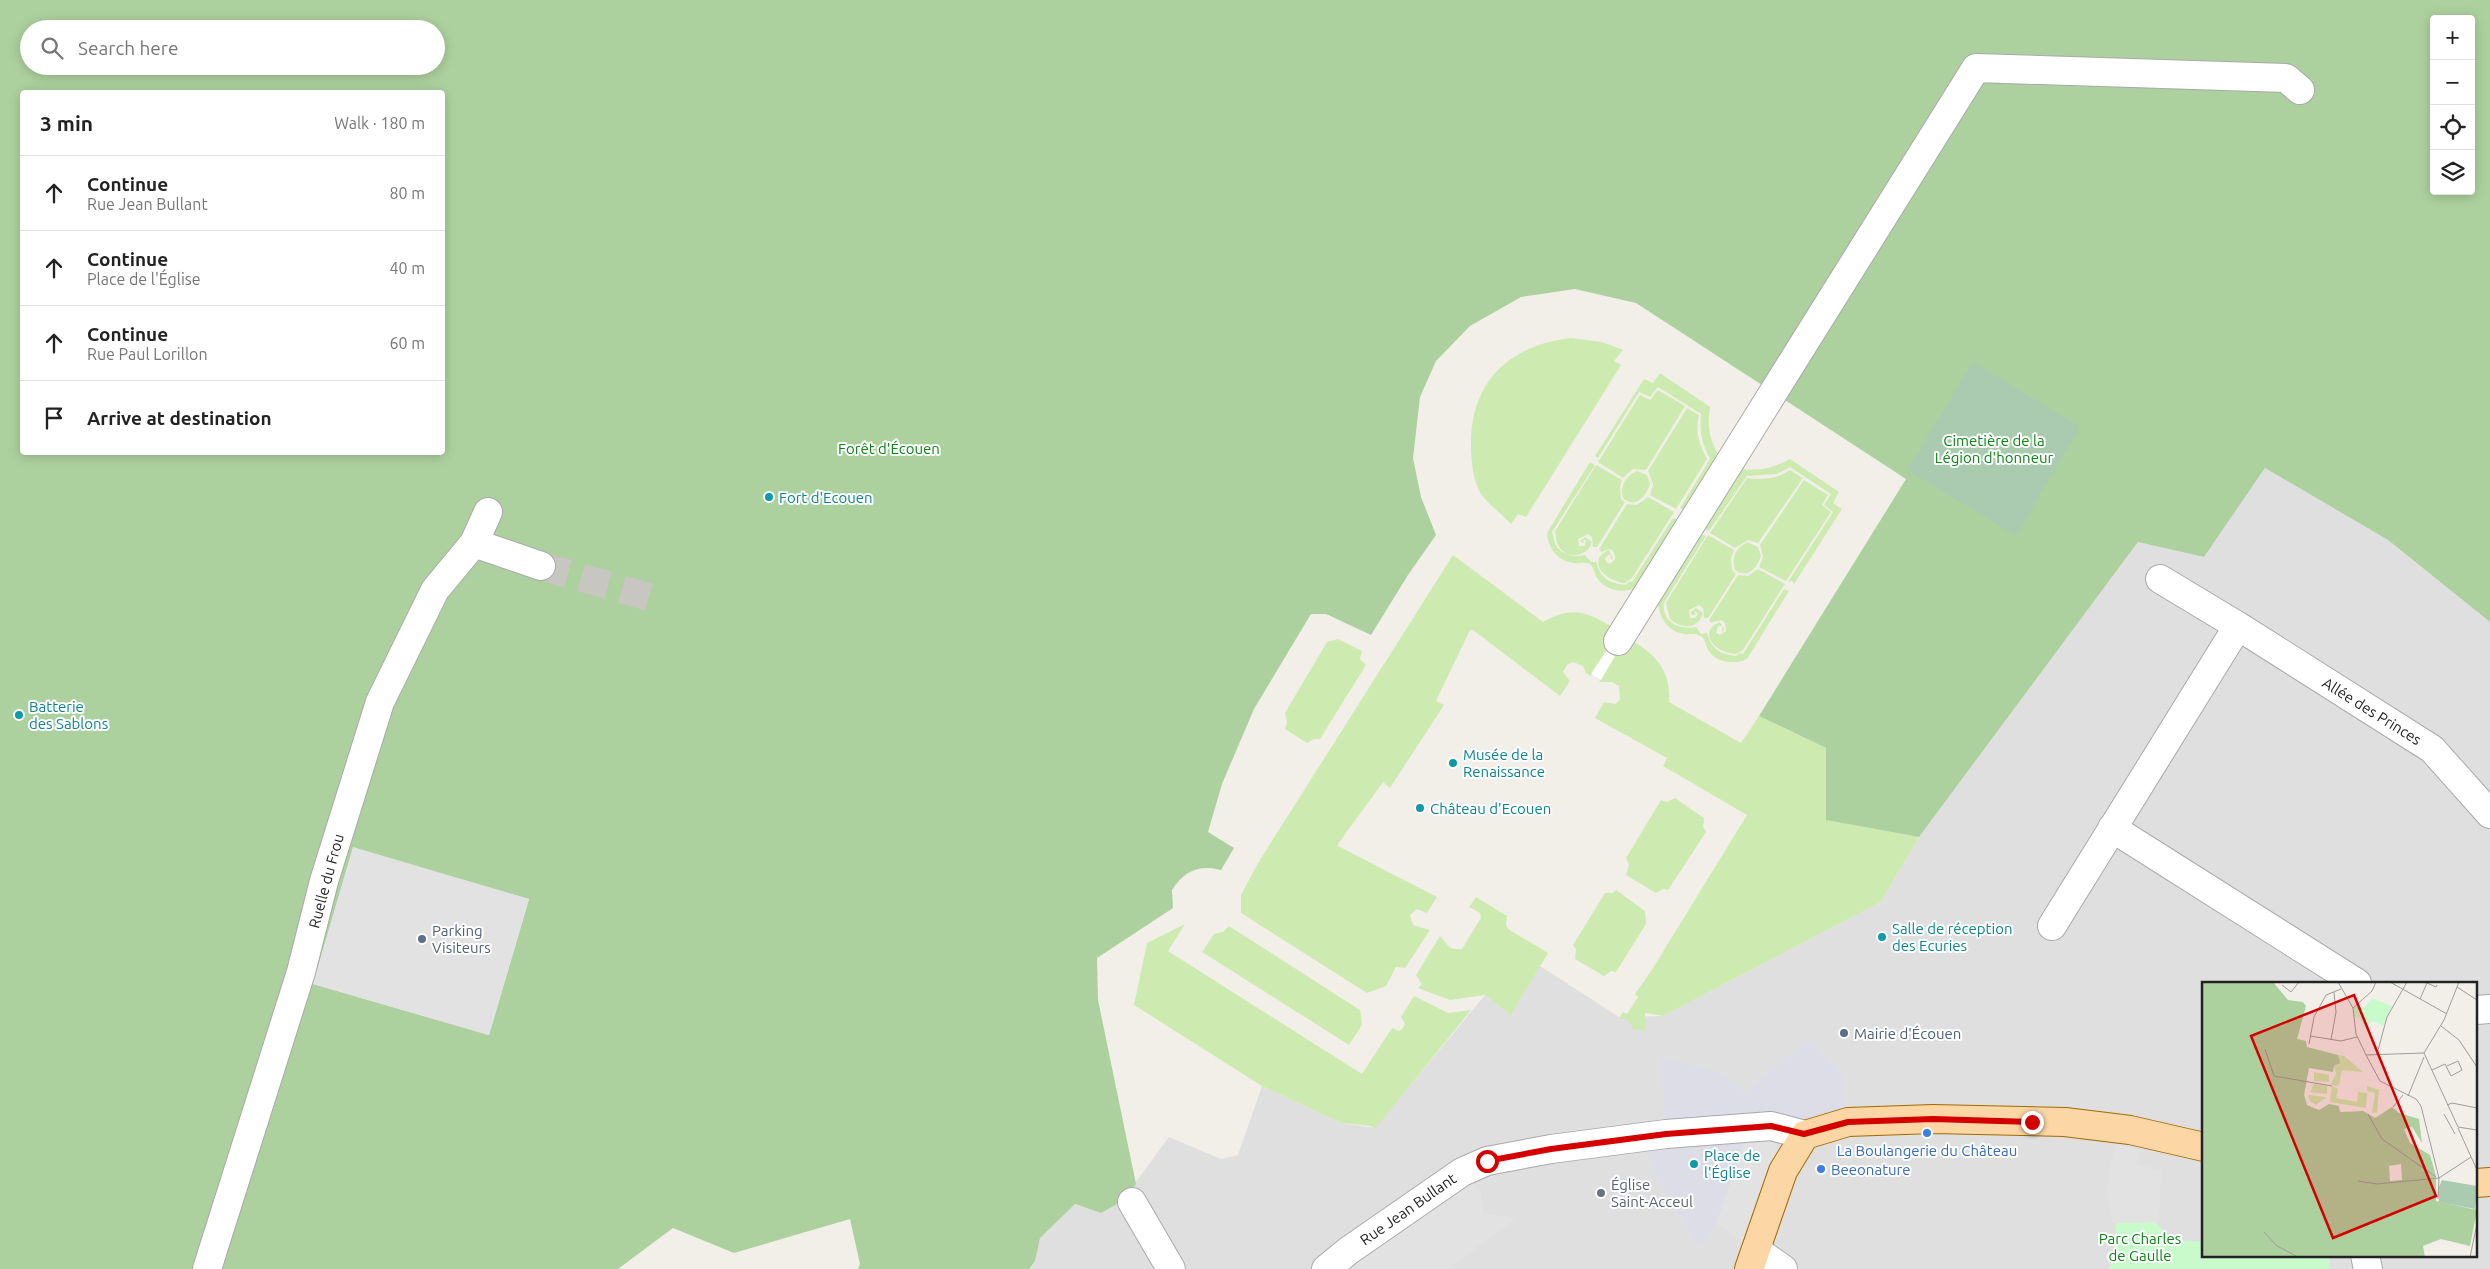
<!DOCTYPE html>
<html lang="en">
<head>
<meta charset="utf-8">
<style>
	:root { --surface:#fff; --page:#f2f2f2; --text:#222; --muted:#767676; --line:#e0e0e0 }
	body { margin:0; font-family:Ubuntu,sans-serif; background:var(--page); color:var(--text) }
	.controls { position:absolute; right:15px; top:15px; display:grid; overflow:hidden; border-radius:5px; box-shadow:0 2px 12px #0003 }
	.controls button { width:45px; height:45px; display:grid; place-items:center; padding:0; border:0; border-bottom:1px solid var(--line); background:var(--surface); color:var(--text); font:25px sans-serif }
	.stop { position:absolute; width:15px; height:15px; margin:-11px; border:4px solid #d40000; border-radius:50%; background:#fff }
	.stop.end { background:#d40000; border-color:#fff; box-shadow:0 1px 5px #0008 }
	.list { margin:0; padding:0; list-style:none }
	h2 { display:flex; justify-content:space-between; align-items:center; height:65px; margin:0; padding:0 20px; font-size:21px }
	h2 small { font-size:16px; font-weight:400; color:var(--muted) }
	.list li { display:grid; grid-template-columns:32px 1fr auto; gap:15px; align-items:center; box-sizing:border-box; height:75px; padding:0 20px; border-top:1px solid var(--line) }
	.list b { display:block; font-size:19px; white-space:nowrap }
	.list p { margin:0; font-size:16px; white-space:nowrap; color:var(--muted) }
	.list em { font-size:16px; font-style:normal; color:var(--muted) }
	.icon { flex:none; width:28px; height:28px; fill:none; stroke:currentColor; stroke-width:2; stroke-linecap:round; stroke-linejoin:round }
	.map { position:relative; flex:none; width:2490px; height:1269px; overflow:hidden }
	.search { position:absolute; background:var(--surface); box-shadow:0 2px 12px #0003; left:20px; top:20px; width:425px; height:55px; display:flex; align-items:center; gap:12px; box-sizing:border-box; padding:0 18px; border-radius:28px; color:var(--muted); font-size:19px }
	.panel { position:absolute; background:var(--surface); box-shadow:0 2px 12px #0003; left:20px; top:90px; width:425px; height:365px; border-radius:5px }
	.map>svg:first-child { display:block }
</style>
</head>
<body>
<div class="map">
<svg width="2490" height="1269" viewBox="0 0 2490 1269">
	<rect width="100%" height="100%" fill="#f2efe9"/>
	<path fill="#e0dfdf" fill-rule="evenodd" d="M2265,468L2388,540L2490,622V1269H1029L1035,1261L1039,1238L1075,1204L1101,1213L1121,1202L1169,1137L1221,1159L1238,1155L1262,1086L1341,1123L1375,1128L1485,995L1511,1015L1540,966L1619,1017L1663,1016L1881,902L1919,837L2138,542L2204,557ZM2204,983H2476V1255H2204Z"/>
	<path fill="#cdebb0" d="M1571,338L1602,342L1623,350L1614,361L1621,365L1526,517L1518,514L1511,524C1502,514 1489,505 1481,494C1473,481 1471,460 1471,446C1470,382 1509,345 1571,338Z
		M1660,373L1710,407C1707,426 1709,439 1719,456L1685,510L1680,508L1710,459C1702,443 1699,432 1701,414L1658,387L1650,397L1639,392L1598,458L1595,456L1644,379L1653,383Z
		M1658,390L1685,406L1646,470L1633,469L1623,478L1598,462L1640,395L1650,400Z
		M1687,408L1699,415C1695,433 1699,443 1707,459L1676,509L1650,495L1653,484L1648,471Z
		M1790,459L1839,492L1833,503L1842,509L1794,584L1792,581L1788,582L1833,512L1824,505L1831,494L1790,467L1777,474L1747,476L1709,531L1705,529L1742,469C1762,471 1773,468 1790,459Z
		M1590,462L1595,465L1552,532C1553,534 1553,537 1554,540C1557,554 1573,558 1585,555L1591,562H1596C1601,578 1608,583 1625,585L1630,581L1632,582L1673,518L1679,520L1636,588C1623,594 1603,590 1596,576C1594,572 1594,568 1591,565C1585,561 1581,564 1573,563C1557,560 1548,548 1547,533Z
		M1596,465L1622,480L1620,487L1621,499L1625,502L1597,547H1593L1592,537L1588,534L1578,539L1579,546H1585L1586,540H1583L1584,543L1580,541L1585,537L1592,542C1587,557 1568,560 1559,547C1555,541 1557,537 1555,531Z
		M1790,470L1803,478L1758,543L1748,540L1735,548L1710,533L1747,478C1764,480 1776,479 1790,470Z
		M1637,471L1647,475L1650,484C1646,496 1637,508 1624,499C1618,488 1626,475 1637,471Z
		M1804,480L1828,495L1822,505L1831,512L1786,581L1759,567L1763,557L1760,545Z
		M1648,497L1674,512L1632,578L1625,583C1604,581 1586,560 1609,550L1613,559L1611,560L1610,554L1605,558L1606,562L1610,564L1615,559L1614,552L1610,549L1601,552L1599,549L1627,504L1637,505Z
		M1701,534L1706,536L1663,604C1664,606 1664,608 1664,610C1667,626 1684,629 1696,627L1701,634L1707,633C1712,649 1719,654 1736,656L1740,653L1743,654L1784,589L1789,591L1747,659C1735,665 1716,663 1709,651C1706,647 1705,639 1702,637C1696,632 1692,635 1684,634C1668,631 1660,619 1658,604Z
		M1708,535L1734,550L1731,559L1732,570L1736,574L1708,618H1704L1703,608L1699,605L1689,610L1690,618H1695L1698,614L1695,611V615H1692L1691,612L1696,608L1703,613C1698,630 1681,629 1670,619L1666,603Z
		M1748,542L1758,547L1761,556C1757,568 1748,579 1735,570C1731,559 1736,546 1748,542Z
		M1453,555L1543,622C1570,606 1587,611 1612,627L1614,639L1591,676L1586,673L1583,666L1573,662L1568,664L1563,672L1570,681L1560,696L1473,630H1470L1436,701L1444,705L1390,788L1383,782L1338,844V846L1437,897L1427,913L1417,909L1410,915L1413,925L1430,930L1405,968L1396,967L1386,986L1367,993L1241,913V895L1258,863Z
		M1758,569L1785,584L1743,650L1736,654C1714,653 1697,631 1720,622L1724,630L1722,632V626H1718L1716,633L1720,635L1726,631L1725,623L1721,620L1711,623L1709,620L1738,575L1748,576Z
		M1338,639L1362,651L1360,659L1366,665L1320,739H1314L1307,743L1285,729L1287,722L1285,713L1327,642Z
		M1634,642C1658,656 1671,673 1669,702L1741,743L1759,716L1826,748L1827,820L1919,837L1881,902L1663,1016L1645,1013V1030L1633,1029L1629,1021L1620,1017L1623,1012L1627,1014L1638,997L1635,994L1653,968L1747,815L1663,766L1667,758L1595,718L1604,702L1615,704L1620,700L1619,686L1612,682H1599L1622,644L1632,645Z
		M1675,798L1704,818L1703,827L1706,832L1668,890L1663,889L1656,893L1626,875L1629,865L1626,858L1661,800L1667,802Z
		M1616,890L1645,911L1646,924L1616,972L1611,971L1604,976L1575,959L1576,949L1573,945L1605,893H1612Z
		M1476,897L1507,916L1506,925L1508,929L1548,953L1511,1015L1485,995L1450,1000L1418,988L1422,984L1416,975L1440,936C1448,944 1448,951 1462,949L1481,918L1480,913L1469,907Z
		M1185,924L1168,951L1362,1074L1392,1028L1399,1031L1403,1028L1405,1023L1401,1017L1414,996L1448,1013L1471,1010L1375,1129L1371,1126L1341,1123L1262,1086L1134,1005L1147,943Z
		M1229,926L1360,1010L1362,1025L1349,1045L1202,952L1214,934L1223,932Z"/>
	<path fill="#add19e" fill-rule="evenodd" d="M0,0H2490V622L2388,540L2265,468L2204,557L2138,542L1919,837L1826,820V748L1759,716L1906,479L1636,303L1575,289L1521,297L1470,326L1436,361L1420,397L1413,458L1421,497L1436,535L1408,575L1371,635L1326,614H1311L1254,709L1222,784L1208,832L1234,848L1221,870C1199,864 1184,871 1172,890L1173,908L1097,958L1098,1000L1136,1184L1121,1202L1101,1213L1075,1204L1040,1238L1035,1261L1029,1269H858L860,1264L850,1219L734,1253L673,1228L618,1269H0ZM2434,19H2471V191H2434ZM29,29H436V66H29ZM22,92H442V452H22ZM353,848L529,899L489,1035L313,984Z"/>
	<path fill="#aacbaf" d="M1973,362L2080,427L2016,536L1907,470Z"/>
	<path fill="#c8facc" d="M2156,1222L2171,1239L2204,1242V1255H2331L2329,1269H2108L2113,1262L2116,1223Z"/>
	<path fill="#e2e2e2" d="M353,847L529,899L489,1035L313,984Z
		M1745,1139L1775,1140L1778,1151L1745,1243L1716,1224Z
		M2115,1143L2139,1150L2136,1164L2161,1171L2159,1222L2113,1223L2107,1188Z
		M1462,1172L1481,1191L1483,1213L1516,1218L1448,1269H1326Z"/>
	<path fill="#dddde8" d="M1809,1038L1843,1075L1842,1089L1848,1122L1745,1139L1716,1224L1704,1242L1698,1246L1662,1188L1639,1137L1666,1134L1660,1057L1725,1074L1745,1092Z"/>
	<path fill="#fff" d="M1614,639L1622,644L1601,680L1591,674Z"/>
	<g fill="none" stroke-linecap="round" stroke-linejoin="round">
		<path stroke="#c8c6c1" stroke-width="28" stroke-dasharray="28 14" stroke-linecap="butt" d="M541,566L656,599"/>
		<defs>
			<path id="minor" d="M474,543L541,566
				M2160,579L2238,626L2432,749L2490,814
				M1618,641L1976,68L2286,78L2300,90
				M2112,828L2357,983
				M2052,926L2238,626
				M2476,1010L2490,1009
				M1132,1202L1171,1269
				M1756,1250L1783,1269
				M2365,1255L2368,1269
				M207,1269L301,972L324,881L380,702L435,590L474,543L488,512
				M1326,1269L1348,1251L1462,1172L1487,1161L1551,1149L1666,1134L1771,1126L1805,1135"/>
			<path id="major" d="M2476,1183L2490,1182
				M1749,1269L1783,1171L1805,1135L1848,1122L1933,1119L2065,1122L2130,1130L2204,1147"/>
		</defs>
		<use href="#minor" stroke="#a9a9a9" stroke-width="30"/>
		<use href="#major" stroke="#a06b00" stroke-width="30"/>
		<use href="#minor" stroke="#fff" stroke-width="28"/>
		<use href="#major" stroke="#fcd6a4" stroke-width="28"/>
	</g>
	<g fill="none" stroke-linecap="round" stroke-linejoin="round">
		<path stroke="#d40000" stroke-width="6" d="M1487,1161L1551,1149L1666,1134L1771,1126L1804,1134L1848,1122L1933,1119L2032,1122"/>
	</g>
	<g fill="#0f9aa8" stroke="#fff" stroke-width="2">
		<circle cx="769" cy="497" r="5"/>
		<circle cx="19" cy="715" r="5"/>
		<circle cx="1453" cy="763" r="5"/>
		<circle cx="1420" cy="808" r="5"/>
		<circle cx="1882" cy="937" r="5"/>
		<circle cx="1694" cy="1164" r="5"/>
	</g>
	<g fill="#5c6f8a" stroke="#fff" stroke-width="2">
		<circle cx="422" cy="939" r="5"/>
		<circle cx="1844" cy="1033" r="5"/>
	</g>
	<g fill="#3f7fe0" stroke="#fff" stroke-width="2">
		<circle cx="1927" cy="1133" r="5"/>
		<circle cx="1821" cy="1169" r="5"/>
	</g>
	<circle fill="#6b7280" stroke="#fff" stroke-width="2" cx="1601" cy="1193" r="5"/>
	<g text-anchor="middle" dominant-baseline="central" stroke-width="4" stroke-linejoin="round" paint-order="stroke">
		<g font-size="15" fill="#0c8416" stroke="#fff">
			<text x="1994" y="440">Cimetière de la<tspan x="1994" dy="17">Légion d'honneur</tspan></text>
			<text x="889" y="448">Forêt d'Écouen</text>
			<text x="2140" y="1238">Parc Charles<tspan x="2140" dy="17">de Gaulle</tspan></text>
		</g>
		<g font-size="15" fill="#0d838f" stroke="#fff" text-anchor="start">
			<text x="779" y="497">Fort d'Ecouen</text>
			<text x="29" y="706">Batterie<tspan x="29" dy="17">des Sablons</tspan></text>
			<text x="1463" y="754">Musée de la<tspan x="1463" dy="17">Renaissance</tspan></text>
			<text x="1430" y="808">Château d'Ecouen</text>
			<text x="1892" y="928">Salle de réception<tspan x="1892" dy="17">des Ecuries</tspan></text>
			<text x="1704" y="1155">Place de<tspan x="1704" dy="17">l'Église</tspan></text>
		</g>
		<g font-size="15" fill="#222" stroke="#fff">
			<text transform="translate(2372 711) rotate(32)">Allée des Princes</text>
			<text transform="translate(326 881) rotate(-75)">Ruelle du Frou</text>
			<text transform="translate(1408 1209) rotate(-35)">Rue Jean Bullant</text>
		</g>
		<g font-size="15" fill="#4e5e75" stroke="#fff" text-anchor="start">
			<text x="432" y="930">Parking<tspan x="432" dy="17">Visiteurs</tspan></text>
			<text x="1854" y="1033">Mairie d'Écouen</text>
		</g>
		<g font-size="15" fill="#366cbe" stroke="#fff">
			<text x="1927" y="1150">La Boulangerie du Château</text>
			<text x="1831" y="1169" text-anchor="start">Beeonature</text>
		</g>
		<g font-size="15" fill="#5b616d" stroke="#fff" text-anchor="start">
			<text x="1611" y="1184">Église<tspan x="1611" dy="17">Saint-Acceul</tspan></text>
		</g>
	</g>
	<g transform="translate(2202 982)">
		<rect width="275" height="275" fill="#f2efe9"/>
		<path d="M136,73L142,74L161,90L140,88L137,103L134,104L129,103L134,91L132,84L137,81ZM112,90L127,93V100L112,99ZM112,102L125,104V112L108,110ZM130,104L136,107L134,116L155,120L156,110L165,111L164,126L128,120ZM165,104L177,108L175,131L167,130H170L173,111L165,109ZM106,113L123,115L124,116L114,123L108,119Z" fill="#cdebb0"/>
		<path d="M0,0H71L86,18L101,20L104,24L95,57L104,59L105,65L136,73L138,81L132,84L131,90L107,86L102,113L105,123L117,128L127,122L137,124L138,130L161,129L173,136L190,125L197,131L217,137L220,161L210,145L202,147L208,161L228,173L234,194V219L275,228L268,264L239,257L221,264L223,275H0ZM199,182L200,198L188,199L187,184Z" fill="#add19e" fill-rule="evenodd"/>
		<path d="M240,198L275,204L273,227L237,220V205Z" fill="#aacbaf"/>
		<path d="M170,16L190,24L181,44L172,39L161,45L159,36L152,35V25H163Z" fill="#c8facc"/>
		<path fill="none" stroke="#9f9d99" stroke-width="1" d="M136,0L151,26L154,52L164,73L222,71M188,0L245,32M80,3L89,10L97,0M255,5L275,18M218,17L225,1L234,5L235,3M151,26L170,9L174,0M239,44L257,58L275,85M108,54L139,59L155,55M129,58L134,30L132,10M107,62L112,35L124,13L139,7M63,67L72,94L130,104M222,71L256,145M222,71L242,38L257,0M175,72L185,35L205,0M164,73L178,99L214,117L219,124L237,196L236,217M230,88L243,82L249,94L260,88L256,79L245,84M206,114L222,75M245,123L250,121L275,126M191,125L201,113M166,132L180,157L234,195M242,132L253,152M256,145L275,148M256,146L275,188M156,199L175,202L237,196L269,175M62,250L75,264L96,275M268,275L275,242"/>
		<path fill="#d40000" fill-opacity="0.15" stroke="#d40000" stroke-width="2.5" d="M152,13L234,214L131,256L49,54Z"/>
		<rect width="275" height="275" fill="none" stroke="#222" stroke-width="2.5"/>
	</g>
</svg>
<div class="controls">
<button>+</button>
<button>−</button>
<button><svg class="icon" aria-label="locate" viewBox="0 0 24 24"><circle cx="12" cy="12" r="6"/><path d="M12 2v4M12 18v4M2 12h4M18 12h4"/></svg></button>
<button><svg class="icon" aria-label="layers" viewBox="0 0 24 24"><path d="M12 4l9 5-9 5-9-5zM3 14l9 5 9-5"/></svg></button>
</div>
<div class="stop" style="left:1487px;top:1161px"></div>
<div class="stop end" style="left:2032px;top:1122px"></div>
<div class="search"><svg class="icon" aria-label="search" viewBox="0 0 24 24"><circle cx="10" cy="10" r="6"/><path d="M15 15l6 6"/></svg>Search here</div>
<section class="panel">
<h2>3 min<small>Walk · 180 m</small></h2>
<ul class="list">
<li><svg class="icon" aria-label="ahead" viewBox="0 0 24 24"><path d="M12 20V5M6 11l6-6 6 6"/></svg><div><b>Continue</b><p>Rue Jean Bullant</p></div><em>80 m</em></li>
<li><svg class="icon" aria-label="ahead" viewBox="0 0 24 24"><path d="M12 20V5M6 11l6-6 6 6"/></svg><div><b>Continue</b><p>Place de l'Église</p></div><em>40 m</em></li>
<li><svg class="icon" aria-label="ahead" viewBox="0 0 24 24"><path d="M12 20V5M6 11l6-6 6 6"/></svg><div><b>Continue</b><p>Rue Paul Lorillon</p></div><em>60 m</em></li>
<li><svg class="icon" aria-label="arrive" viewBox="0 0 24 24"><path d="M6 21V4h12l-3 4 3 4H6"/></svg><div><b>Arrive at destination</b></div></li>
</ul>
</section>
</div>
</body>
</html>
